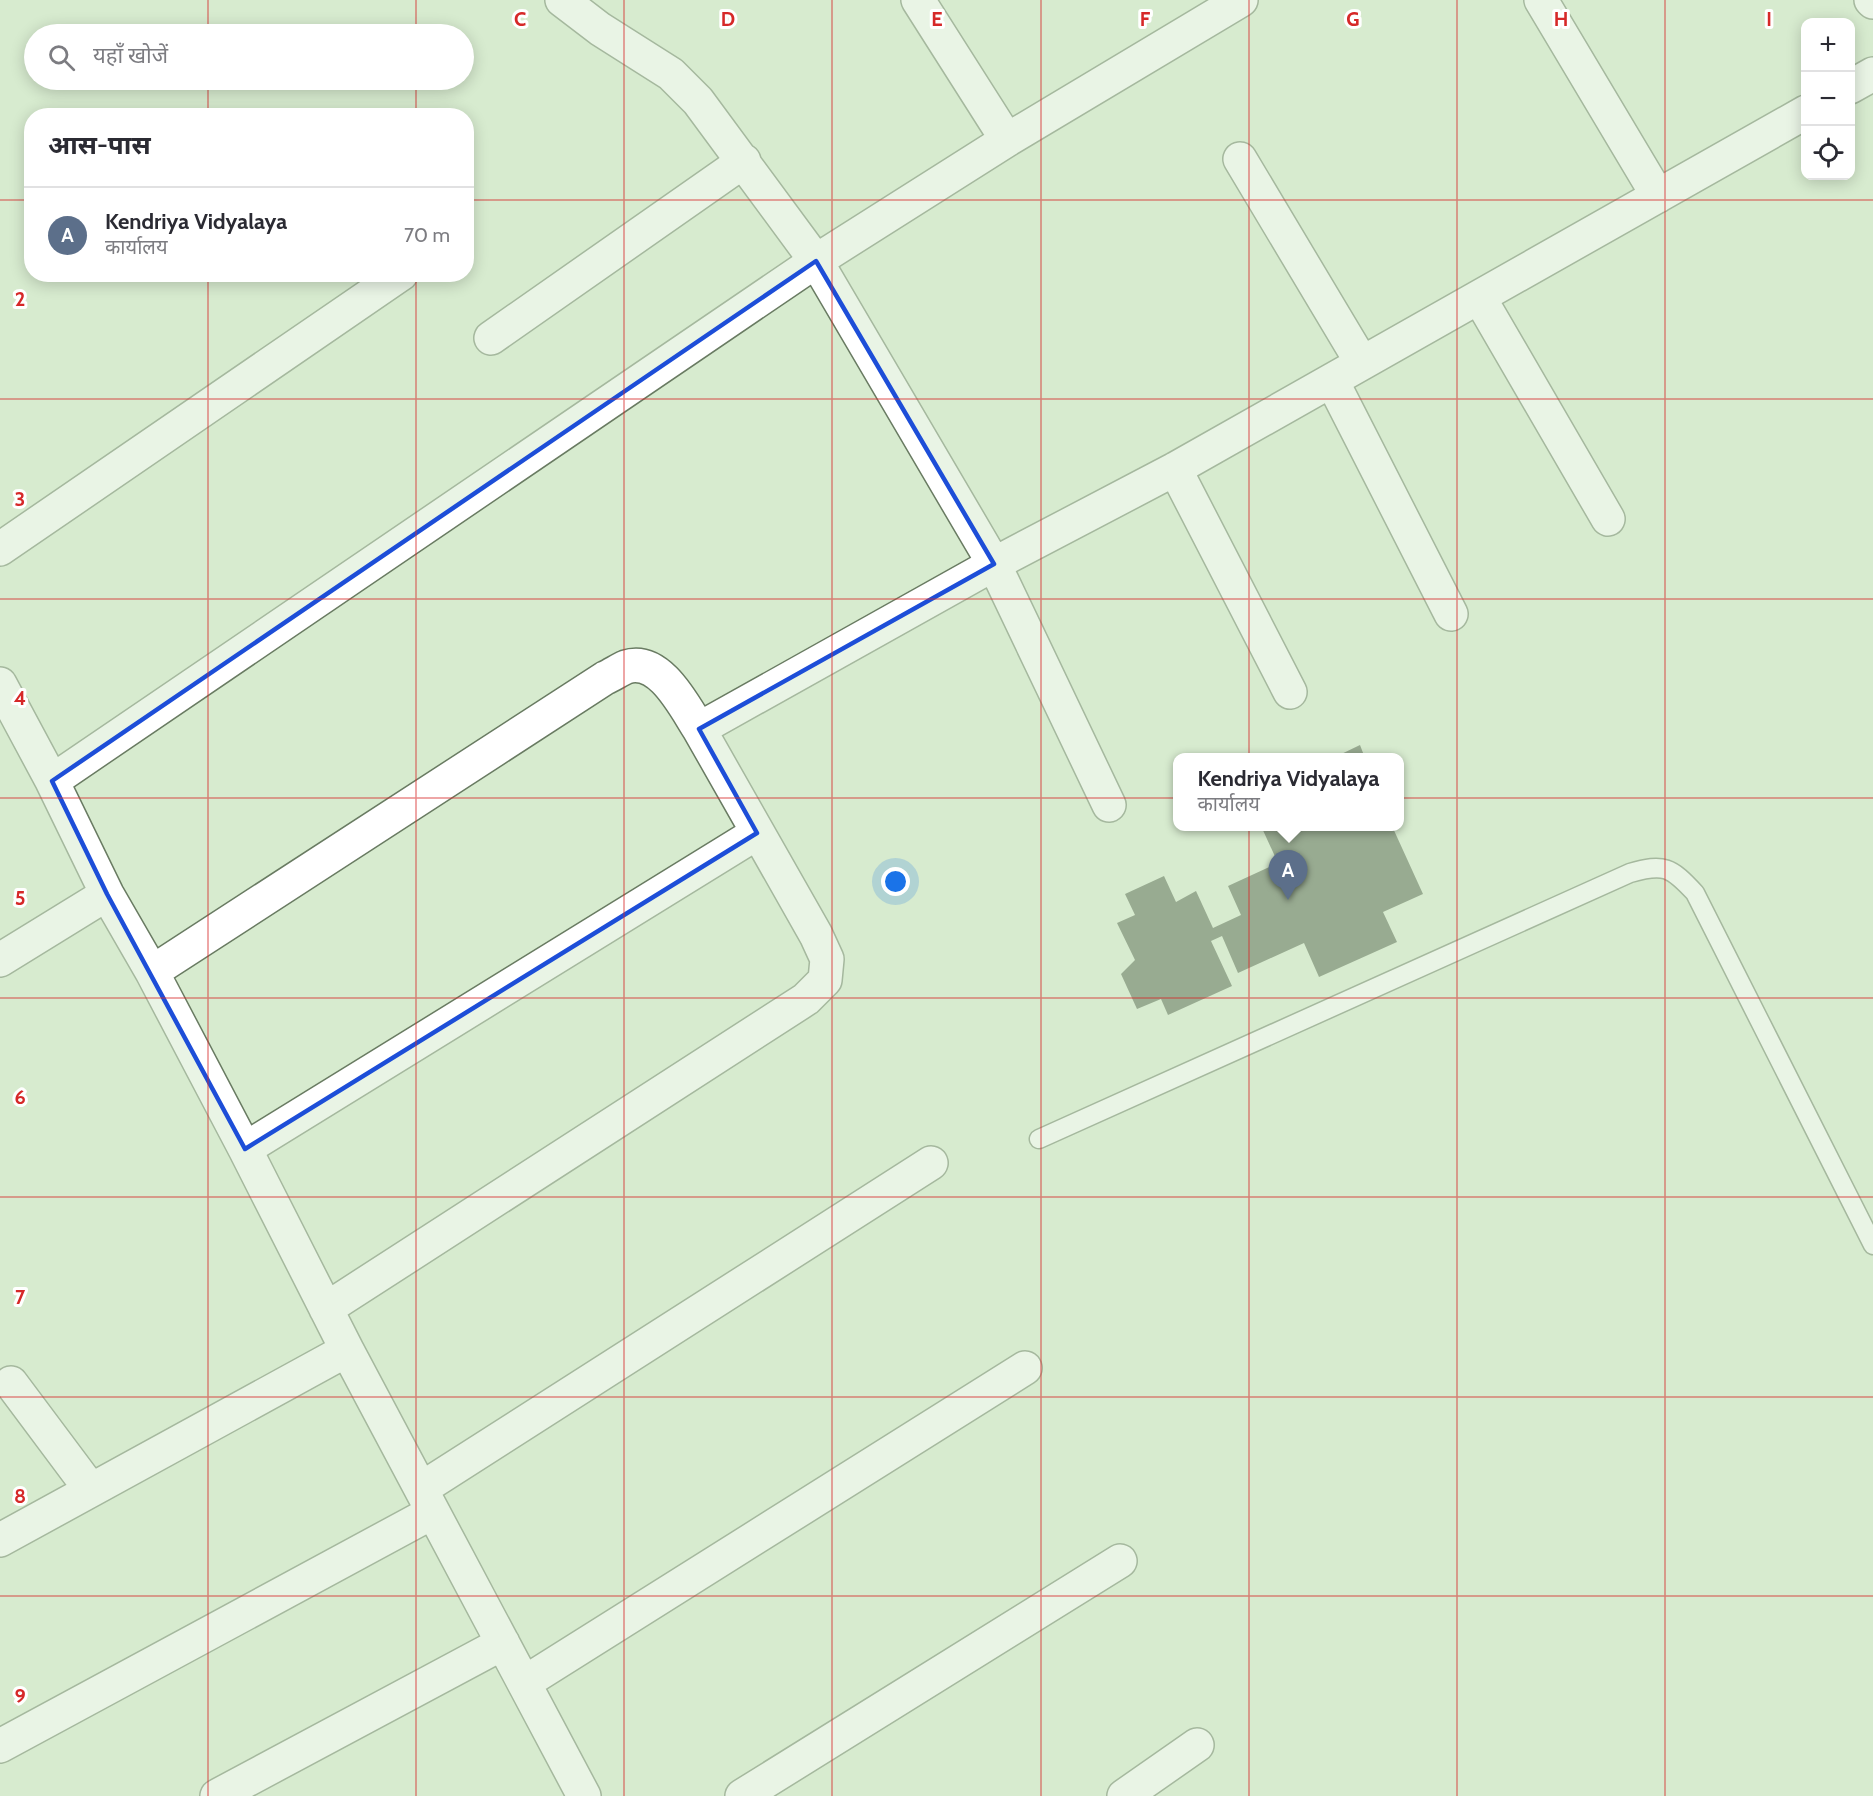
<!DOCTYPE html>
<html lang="hi">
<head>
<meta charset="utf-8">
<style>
	:root { --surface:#fff; --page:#f7f7f7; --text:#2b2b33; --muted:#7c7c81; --line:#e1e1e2; --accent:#2563eb }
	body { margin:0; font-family:Cabin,"Noto Sans Devanagari",sans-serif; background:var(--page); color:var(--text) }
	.controls { position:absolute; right:18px; top:18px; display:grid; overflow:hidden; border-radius:12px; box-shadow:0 3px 15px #0003 }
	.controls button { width:54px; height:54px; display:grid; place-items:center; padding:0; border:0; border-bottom:2px solid var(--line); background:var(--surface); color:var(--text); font:30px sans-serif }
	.you { position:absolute; left:896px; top:882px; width:21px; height:21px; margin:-15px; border:4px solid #fff; border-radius:50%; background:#1a73e8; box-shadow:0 0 0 9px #1a73e833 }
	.badge { display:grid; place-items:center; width:39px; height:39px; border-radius:50%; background:var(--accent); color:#fff; font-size:20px; font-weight:700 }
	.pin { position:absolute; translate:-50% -50px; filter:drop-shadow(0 2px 3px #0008) }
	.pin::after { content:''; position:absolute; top:32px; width:21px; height:18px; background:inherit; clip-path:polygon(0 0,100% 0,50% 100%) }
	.popup { position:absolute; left:1173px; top:753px; width:231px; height:78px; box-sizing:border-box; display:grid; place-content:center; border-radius:12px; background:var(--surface); filter:drop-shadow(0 2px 4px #0005); font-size:20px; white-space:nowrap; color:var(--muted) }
	.popup b { font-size:22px; color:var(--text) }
	.popup::after { content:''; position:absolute; left:50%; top:100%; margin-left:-12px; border:12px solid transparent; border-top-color:var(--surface) }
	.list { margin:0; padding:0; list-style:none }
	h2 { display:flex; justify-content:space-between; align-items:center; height:78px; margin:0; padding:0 24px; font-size:26px }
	h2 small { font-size:20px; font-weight:400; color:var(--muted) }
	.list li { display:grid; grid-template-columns:39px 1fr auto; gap:18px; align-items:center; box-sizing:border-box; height:96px; padding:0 24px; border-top:2px solid var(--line) }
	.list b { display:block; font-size:22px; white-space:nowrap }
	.list p { margin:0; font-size:20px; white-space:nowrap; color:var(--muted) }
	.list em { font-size:20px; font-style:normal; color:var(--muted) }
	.icon { flex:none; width:33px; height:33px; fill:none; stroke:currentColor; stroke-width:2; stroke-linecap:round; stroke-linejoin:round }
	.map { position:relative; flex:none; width:1873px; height:1796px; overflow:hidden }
	.search { position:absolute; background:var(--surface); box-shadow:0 3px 15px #0003; left:24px; top:24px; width:450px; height:66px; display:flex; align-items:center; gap:15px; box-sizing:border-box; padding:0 21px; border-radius:33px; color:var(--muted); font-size:22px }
	.panel { position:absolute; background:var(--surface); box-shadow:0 3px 15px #0003; left:24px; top:108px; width:450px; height:174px; border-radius:24px }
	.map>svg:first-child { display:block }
</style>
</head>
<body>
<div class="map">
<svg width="1873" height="1796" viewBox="0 0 1873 1796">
	<rect width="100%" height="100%" fill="#d7ebcf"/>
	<path fill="#4d5e45" d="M1360,745L1365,758H1333Z
		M1261,826H1392L1423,894L1383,912L1397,942L1319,977L1304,943L1238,973L1222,936L1211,941L1232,986L1168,1015L1161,999L1137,1009L1121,974L1135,960L1117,923L1135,915L1125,894L1164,876L1176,902L1196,891L1213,928L1241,915L1228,886L1278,863Z"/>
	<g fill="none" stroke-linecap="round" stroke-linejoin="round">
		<defs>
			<path id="lane" d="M1039,1139L1630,873C1664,863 1671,867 1695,893L1873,1245"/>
			<path id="street" d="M562,0L600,29L671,74L698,101L816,261L994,564L1109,805
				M918,0L1007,140
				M1541,0L1658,196
				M1871,0L1873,2
				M1850,87L1873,74
				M1240,159L1362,363
				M1479,297L1608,519
				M491,338L744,161
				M1332,381L1451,614
				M1175,469L1290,692
				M0,549L401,274
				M0,684L52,781L107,894L152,972L245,1149L347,1350L584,1796
				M52,781L816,261L1007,140L1241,0
				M0,960L107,894
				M152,972L605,678C612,675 619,670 626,667C660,656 684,706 699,729
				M245,1149L757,833
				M326,1309L806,999L825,980L827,959L816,935L699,729L994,564L1175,469L1806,112
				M11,1383L91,1490
				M421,1489L931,1163
				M0,1540L347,1350
				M524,1683L1025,1368
				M0,1746L433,1512
				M217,1796L503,1643
				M742,1796L1120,1561
				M1124,1796L1197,1745"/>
		</defs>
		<use href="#lane" stroke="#697b62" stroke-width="21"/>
		<use href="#street" stroke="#697b62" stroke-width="36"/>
		<use href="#lane" stroke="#fff" stroke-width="18"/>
		<use href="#street" stroke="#fff" stroke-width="33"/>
	</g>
	<path d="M0 0H1873V1796H0ZM816,261L994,564L699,729L757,833L245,1149L107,894L52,781Z" fill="#d7ebcf" fill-opacity=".55" fill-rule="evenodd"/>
	<path fill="none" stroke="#1d4ed8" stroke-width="4.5" stroke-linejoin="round" d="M816,261L994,564L699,729L757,833L245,1149L107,894L52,781Z"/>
	<path fill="none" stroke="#d62828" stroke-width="1.5" stroke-opacity="0.55" d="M208,0V34M416,0V34M624,0V1796M832,0V1796M1041,0V1796M1249,0V1796M1457,0V1796M1665,0V1796M208,80V116M416,80V116M0,200H32M466,200H1873M208,274V1796M416,274V1796M0,399H1873M0,599H1873M0,798H1873M0,998H1873M0,1197H1873M0,1397H1873M0,1596H1873"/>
	<g font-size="20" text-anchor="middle" font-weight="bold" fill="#d62828" stroke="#fff" stroke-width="6" stroke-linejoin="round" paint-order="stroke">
		<text x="520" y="26">C</text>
		<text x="728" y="26">D</text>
		<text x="937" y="26">E</text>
		<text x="1145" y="26">F</text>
		<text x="1353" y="26">G</text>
		<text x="1561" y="26">H</text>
		<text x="1769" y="26">I</text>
		<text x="20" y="306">2</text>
		<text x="20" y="506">3</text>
		<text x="20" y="705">4</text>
		<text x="20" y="905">5</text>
		<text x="20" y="1104">6</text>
		<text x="20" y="1304">7</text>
		<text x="20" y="1503">8</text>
		<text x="20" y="1703">9</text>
	</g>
</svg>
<div class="controls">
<button>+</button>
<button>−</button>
<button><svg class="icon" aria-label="locate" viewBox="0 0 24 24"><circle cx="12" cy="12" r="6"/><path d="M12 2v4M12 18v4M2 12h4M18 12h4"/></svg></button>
</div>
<div class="you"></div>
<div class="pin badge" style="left:1288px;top:900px;background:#5c6f8a">A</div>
<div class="popup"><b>Kendriya Vidyalaya</b>कार्यालय</div>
<div class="search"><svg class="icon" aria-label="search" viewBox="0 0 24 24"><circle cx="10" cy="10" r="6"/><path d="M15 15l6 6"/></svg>यहाँ खोजें</div>
<section class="panel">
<h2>आस-पास<small></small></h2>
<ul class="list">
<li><span class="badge" style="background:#5c6f8a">A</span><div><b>Kendriya Vidyalaya</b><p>कार्यालय</p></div><em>70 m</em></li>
</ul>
</section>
</div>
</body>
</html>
